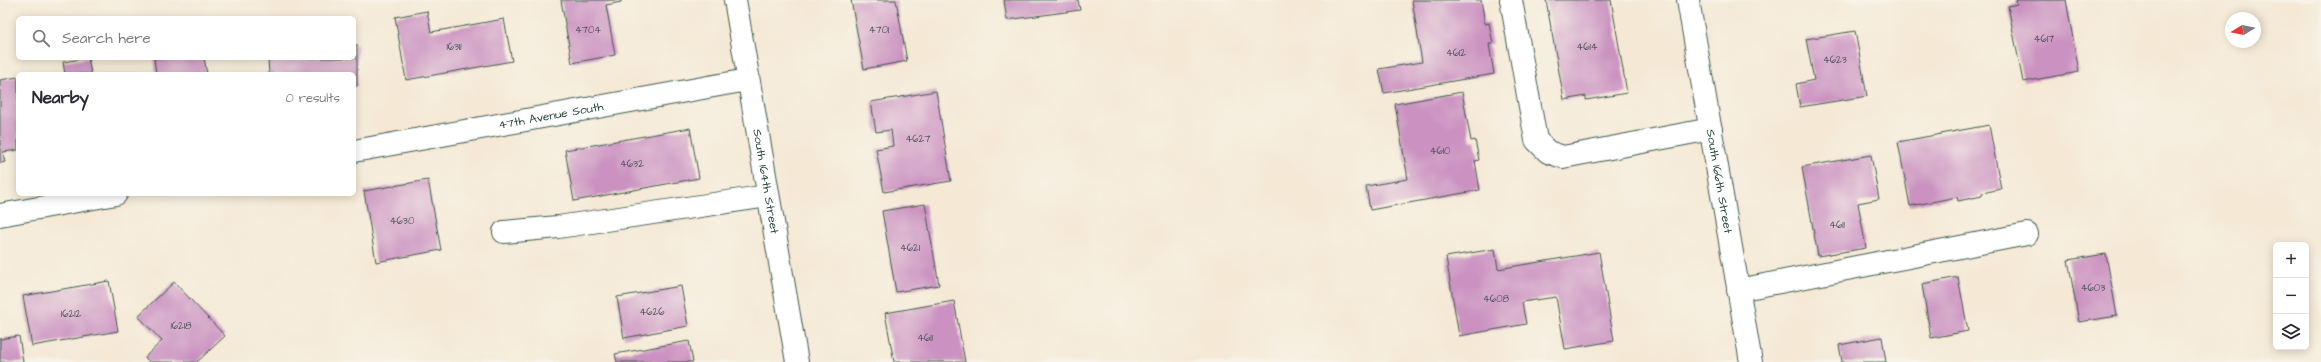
<!DOCTYPE html>
<html lang="en">
<head>
<meta charset="utf-8">
<style>
	:root { --surface:#fff; --page:#f2f2f3; --text:#2b2b33; --muted:#7c7c81; --line:#e1e1e2 }
	body { margin:0; font-family:"Architects Daughter",sans-serif; background:var(--page); color:var(--text) }
	.controls { position:absolute; right:12px; bottom:12px; display:grid; overflow:hidden; border-radius:6px; box-shadow:0 2px 10px #0003 }
	.controls button { width:36px; height:36px; display:grid; place-items:center; padding:0; border:0; border-bottom:1px solid var(--line); background:var(--surface); color:var(--text); font:20px sans-serif }
	.compass { position:absolute; left:2225px; top:12px; width:36px; height:36px; border-radius:50%; background:var(--surface); box-shadow:0 2px 10px #0003; rotate:260deg }
	.list { margin:0; padding:0; list-style:none }
	h2 { display:flex; justify-content:space-between; align-items:center; height:52px; margin:0; padding:0 16px; font-size:17px }
	h2 small { font-size:13px; font-weight:400; color:var(--muted) }
	.icon { flex:none; width:22px; height:22px; fill:none; stroke:currentColor; stroke-width:2; stroke-linecap:round; stroke-linejoin:round }
	.map { position:relative; flex:none; width:2321px; height:362px; overflow:hidden }
	.search { position:absolute; background:var(--surface); box-shadow:0 2px 10px #0003; left:16px; top:16px; width:340px; height:44px; display:flex; align-items:center; gap:10px; box-sizing:border-box; padding:0 14px; border-radius:6px; color:var(--muted); font-size:15px }
	.panel { position:absolute; background:var(--surface); box-shadow:0 2px 10px #0003; left:16px; top:72px; width:340px; height:124px; border-radius:6px }
	.map>svg:first-child { display:block }
</style>
</head>
<body>
<div class="map">
<svg width="2321" height="362" viewBox="0 0 2321 362">
	<rect width="100%" height="100%" fill="#f7f3e8"/>
	<filter id="ink" filterUnits="userSpaceOnUse"><feTurbulence type="fractalNoise" baseFrequency=".025" numOctaves="2"/><feDisplacementMap in="SourceGraphic" scale="8" xChannelSelector="R" yChannelSelector="G"/><feConvolveMatrix kernelMatrix="1 2 1 2 8 2 1 2 1" color-interpolation-filters="sRGB"/></filter>
	<filter id="wash" filterUnits="userSpaceOnUse"><feTurbulence type="fractalNoise" baseFrequency=".012" numOctaves="4" result="noise"/><feDisplacementMap in="SourceGraphic" scale="16" xChannelSelector="R" yChannelSelector="G"/><feGaussianBlur stdDeviation="0.9" result="paint"/><feColorMatrix in="noise" values="0 0 0 0 0 0 0 0 0 0 0 0 0 0 0 0 0 1.4 0 .05"/><feComposite in="paint" operator="in"/></filter>
	<g filter="url(#wash)">
		<rect width="100%" height="100%" fill="#f5e9d6"/>
		<g id="blocks">
			<path fill="#cb92c1" d="M561,0H621V2L606,5L615,55L572,63Z
				M851,0H896L907,61L864,69Z
				M1004,0H1078L1080,10L1007,20Z
				M1412,0H1481L1485,24L1489,23L1493,44H1489L1494,74L1384,93L1379,69L1422,62Z
				M1546,0H1611L1627,93L1586,100V96L1564,100Z
				M2016,0H2066L2079,72L2023,82L2008,6L2017,4Z
				M427,11L431,32L504,19L512,61L406,80L395,17Z
				M1855,31L1867,96L1800,107L1796,84L1814,80L1806,39Z
				M354,45H357V86H354V74H269L268,58H354Z
				M88,58L91,74H65L63,62Z
				M154,58H204L207,74H156Z
				M18,77V150L3,152L5,162L0,163V80Z
				M936,91L951,181L884,192L876,149L893,146L891,130L876,132L871,102Z
				M1462,92L1471,141L1475,140L1479,160L1475,161L1480,190L1370,210L1366,186L1408,179L1395,104Z
				M1989,125L2001,189L1982,193V196L1958,201L1957,197L1910,206L1898,142Z
				M690,128L699,178L574,201L565,150Z
				M1871,155L1879,199L1858,203L1866,248L1818,256L1802,167Z
				M428,180L441,250L376,262L364,191Z
				M925,204L939,285L896,292L882,211Z
				M1495,249L1498,269L1599,252L1614,341L1565,349L1556,297L1522,302L1526,324L1459,336L1446,257Z
				M2106,254L2117,316L2079,322L2068,260Z
				M1958,277L1968,331L1931,338L1922,284Z
				M109,281L118,331L32,346L23,296Z
				M174,282L225,336L197,362H149L145,357L162,341L138,316Z
				M681,286L688,326L624,338L617,297Z
				M954,301L965,362H894L885,313Z
				M19,336L23,362H0V339Z
				M1882,337L1886,362H1842L1839,345Z
				M689,341L693,362H617L615,354Z"/>
		</g>
	</g>
	<g filter="url(#ink)">
		<use href="#blocks" fill-opacity="0" stroke="#3f574c" stroke-width="1"/>
		<g fill="none" stroke-linecap="round" stroke-linejoin="round">
			<defs>
				<g id="minor">
					<path id="s1" d="M735,0L797,362"/>
					<path d="M1511,0L1536,140L1548,152L1563,157L1711,129"/>
					<path id="s2" d="M1688,0L1751,362"/>
					<path id="s3" d="M354,151L747,80"/>
					<path d="M0,215L116,194"/>
					<path d="M504,232L558,227L768,196"/>
					<path d="M1738,290L2027,234"/>
				</g>
			</defs>
			<use href="#minor" stroke="#3f574c" stroke-width="24"/>
			<use href="#minor" stroke="#fff" stroke-width="22"/>
		</g>
	</g>
	<g text-anchor="middle" dominant-baseline="central" stroke-width="3" stroke-linejoin="round" paint-order="stroke">
		<g font-size="10" fill="#4a5257">
			<text x="588" y="30">4704</text>
			<text x="879" y="30">4701</text>
			<text x="2044" y="39">4617</text>
			<text x="454" y="47">16311</text>
			<text x="1587" y="47">4614</text>
			<text x="1456" y="53">4612</text>
			<text x="1835" y="60">4623</text>
			<text x="918" y="139">4627</text>
			<text x="1440" y="151">4610</text>
			<text x="632" y="164">4632</text>
			<text x="402" y="221">4630</text>
			<text x="1837" y="225">4611</text>
			<text x="910" y="248">4621</text>
			<text x="2093" y="288">4603</text>
			<text x="1496" y="299">4608</text>
			<text x="652" y="312">4626</text>
			<text x="71" y="314">16212</text>
			<text x="181" y="326">16218</text>
			<text x="925" y="338">4611</text>
		</g>
		<g font-size="12" fill="#1f3d34" stroke="#f7f3e8">
			<text stroke="none"><textPath href="#s3" startOffset="200">47th Avenue South</textPath></text>
			<text stroke="none"><textPath href="#s1" startOffset="184">South 164th Street</textPath></text>
			<text stroke="none"><textPath href="#s2" startOffset="184">South 166th Street</textPath></text>
		</g>
	</g>
</svg>
<div class="controls">
<button>+</button>
<button>−</button>
<button><svg class="icon" aria-label="layers" viewBox="0 0 24 24"><path d="M12 4l9 5-9 5-9-5zM3 14l9 5 9-5"/></svg></button>
</div>
<svg class="compass" viewBox="-18 -18 36 36"><path d="M0-13l5 13h-10z" fill="#e53935"/><path d="M0 13l5-13h-10z" fill="#7c7c81"/></svg>
<div class="search"><svg class="icon" aria-label="search" viewBox="0 0 24 24"><circle cx="10" cy="10" r="6"/><path d="M15 15l6 6"/></svg>Search here</div>
<section class="panel">
<h2>Nearby<small>0 results</small></h2>
<ul class="list">
</ul>
</section>
</div>
</body>
</html>
